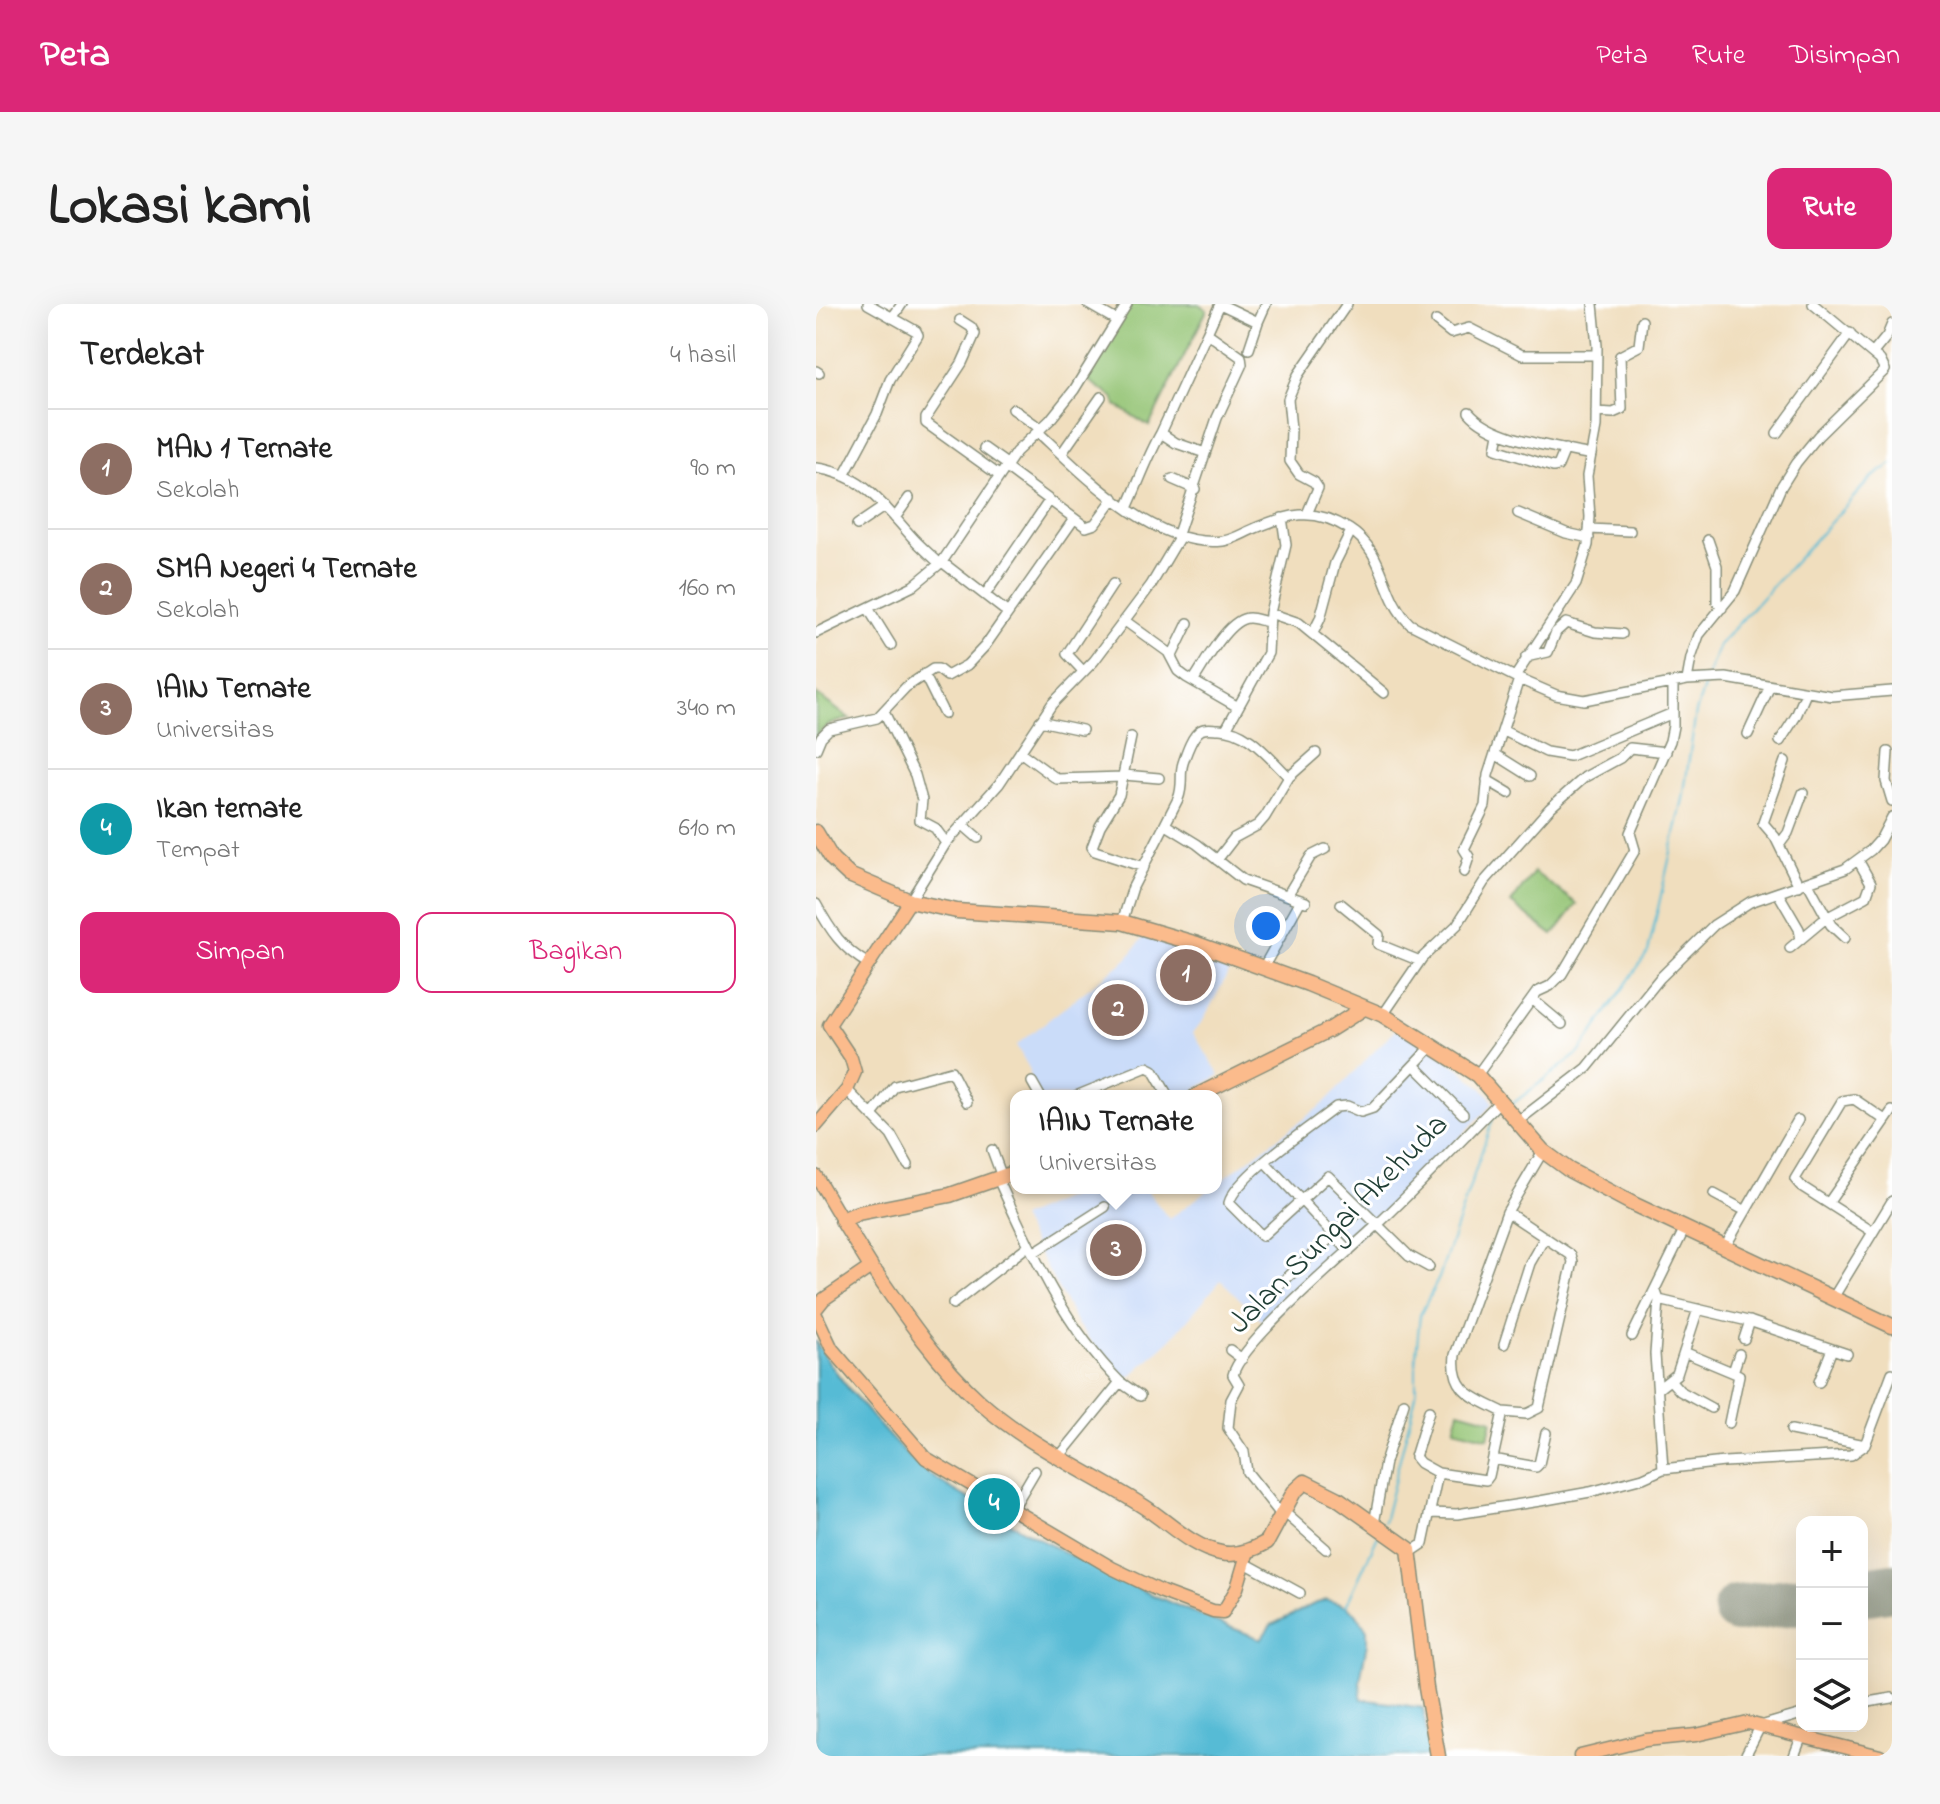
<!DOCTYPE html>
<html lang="id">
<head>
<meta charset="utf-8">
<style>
	:root { --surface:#fff; --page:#f6f6f6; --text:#222; --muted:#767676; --line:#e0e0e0; --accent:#db2777 }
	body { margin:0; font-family:"Indie Flower",sans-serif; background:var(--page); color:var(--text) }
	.controls { position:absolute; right:24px; bottom:24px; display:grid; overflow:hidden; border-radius:16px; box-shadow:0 8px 32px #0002 }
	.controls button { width:72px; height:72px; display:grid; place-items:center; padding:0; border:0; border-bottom:2px solid var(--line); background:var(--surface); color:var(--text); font:40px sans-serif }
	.you { position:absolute; left:450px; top:622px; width:28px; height:28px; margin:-20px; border:6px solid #fff; border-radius:50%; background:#1a73e8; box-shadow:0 0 0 12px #1a73e833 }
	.badge { display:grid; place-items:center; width:52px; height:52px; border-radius:50%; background:var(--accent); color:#fff; font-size:26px; font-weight:700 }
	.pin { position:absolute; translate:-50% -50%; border:4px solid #fff; box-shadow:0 2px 8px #0006 }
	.popup { position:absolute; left:194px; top:786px; width:212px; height:104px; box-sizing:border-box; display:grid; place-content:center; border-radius:16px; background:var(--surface); filter:drop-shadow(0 2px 6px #0005); font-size:26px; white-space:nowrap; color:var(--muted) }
	.popup b { font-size:30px; color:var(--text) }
	.popup::after { content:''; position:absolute; left:50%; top:100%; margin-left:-16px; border:16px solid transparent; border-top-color:var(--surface) }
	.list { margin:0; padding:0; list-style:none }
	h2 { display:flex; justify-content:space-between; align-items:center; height:104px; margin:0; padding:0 32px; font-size:34px }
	h2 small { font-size:26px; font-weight:400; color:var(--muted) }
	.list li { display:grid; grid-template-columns:52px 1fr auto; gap:24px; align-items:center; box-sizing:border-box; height:120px; padding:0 32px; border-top:2px solid var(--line) }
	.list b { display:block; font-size:30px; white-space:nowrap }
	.list p { margin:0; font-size:26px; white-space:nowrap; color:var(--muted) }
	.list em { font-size:26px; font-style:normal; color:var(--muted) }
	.actions { display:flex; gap:16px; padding:24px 32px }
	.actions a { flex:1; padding:18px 0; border:2px solid var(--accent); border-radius:16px; text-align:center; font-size:28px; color:var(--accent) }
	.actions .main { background:var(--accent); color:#fff }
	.icon { flex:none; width:44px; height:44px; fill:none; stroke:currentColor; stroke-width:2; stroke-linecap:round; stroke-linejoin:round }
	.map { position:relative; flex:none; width:1076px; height:1452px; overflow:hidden; border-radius:16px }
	header { display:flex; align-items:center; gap:48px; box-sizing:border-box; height:112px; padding:0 40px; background:var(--accent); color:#fff }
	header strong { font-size:38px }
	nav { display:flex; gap:44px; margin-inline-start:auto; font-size:28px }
	.intro { display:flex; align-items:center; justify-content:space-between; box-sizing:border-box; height:192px; padding:0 48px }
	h1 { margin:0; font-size:56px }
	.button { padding:20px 36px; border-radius:16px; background:var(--accent); color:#fff; font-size:28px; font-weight:700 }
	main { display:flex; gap:48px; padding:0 48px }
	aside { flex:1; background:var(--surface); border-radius:16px; box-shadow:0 8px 32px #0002 }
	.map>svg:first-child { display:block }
</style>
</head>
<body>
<header>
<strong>Peta</strong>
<nav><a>Peta</a><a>Rute</a><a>Disimpan</a></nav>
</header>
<div class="intro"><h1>Lokasi kami</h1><a class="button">Rute</a></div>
<main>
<aside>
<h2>Terdekat<small>4 hasil</small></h2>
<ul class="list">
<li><span class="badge" style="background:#8d6e63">1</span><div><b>MAN 1 Ternate</b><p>Sekolah</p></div><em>90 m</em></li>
<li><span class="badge" style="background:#8d6e63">2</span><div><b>SMA Negeri 4 Ternate</b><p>Sekolah</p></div><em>160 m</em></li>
<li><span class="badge" style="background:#8d6e63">3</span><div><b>IAIN Ternate</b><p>Universitas</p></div><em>340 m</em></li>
<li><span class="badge" style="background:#0f9aa8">4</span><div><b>Ikan ternate</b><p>Tempat</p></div><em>610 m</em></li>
</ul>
<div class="actions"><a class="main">Simpan</a><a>Bagikan</a></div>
</aside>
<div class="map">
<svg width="1076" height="1452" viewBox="0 0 1076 1452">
	<rect width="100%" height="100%" fill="#fff"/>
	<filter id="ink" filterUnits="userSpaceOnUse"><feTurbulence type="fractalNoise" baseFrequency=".0125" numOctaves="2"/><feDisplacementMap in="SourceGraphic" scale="16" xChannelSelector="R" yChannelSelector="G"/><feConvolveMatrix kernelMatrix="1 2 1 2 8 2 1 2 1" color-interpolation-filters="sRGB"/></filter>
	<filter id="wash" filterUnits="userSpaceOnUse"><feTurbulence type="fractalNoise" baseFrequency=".006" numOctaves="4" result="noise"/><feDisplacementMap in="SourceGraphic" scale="32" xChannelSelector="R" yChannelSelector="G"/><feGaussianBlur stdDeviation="1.8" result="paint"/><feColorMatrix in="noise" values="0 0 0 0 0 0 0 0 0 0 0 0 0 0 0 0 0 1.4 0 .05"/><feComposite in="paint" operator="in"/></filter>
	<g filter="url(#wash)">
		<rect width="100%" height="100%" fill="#f0debe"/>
		<path fill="#cadcf9" d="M331,628L417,660L387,716L377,729L404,771L368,792H347L330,765L256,792H223L213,775L214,766L200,741L311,655Z
			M583,722L644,765L673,791L677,800L562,915L450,1021L405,976L355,1035L308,1078L261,1020L204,914L274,884H329L353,915L395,884H400V880L506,801Z"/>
		<path fill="#94c474" stroke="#5a8054" stroke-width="2" d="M315,0H383L391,6L333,122L300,101L298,94L266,72Z
			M0,390L34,415C18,418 7,420 0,435Z
			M718,568L761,600L737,631L695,599Z
			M643,1107L676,1116L672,1134L638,1125Z"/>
		<path fill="#56bbd5" stroke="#3a7c84" stroke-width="2" d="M0,1037C18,1071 75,1138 104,1163C124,1180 149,1192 171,1205C260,1259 348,1299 445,1335L455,1321L498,1300L511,1296L530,1302L540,1309L551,1326V1339L544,1376L545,1395L607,1404L614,1452H0Z"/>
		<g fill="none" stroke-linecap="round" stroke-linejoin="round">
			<path stroke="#56bbd5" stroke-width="2" d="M892,371L903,341L1055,174L1076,160
				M695,801L763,749L832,648L867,495L880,408L890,377
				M568,1218L600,1091V1051L604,1011L623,974L677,814L687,807
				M530,1302L562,1232"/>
			<path stroke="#888e79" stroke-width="48" d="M1046,1288L1076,1283
				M921,1305L986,1296"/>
		</g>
	</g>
	<g filter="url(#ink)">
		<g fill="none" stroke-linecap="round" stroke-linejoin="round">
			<defs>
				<path id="minor" d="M272,0L300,16
					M404,0L442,18L450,0
					M76,14L86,0
					M144,16L155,23L159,30L146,59L110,114V119L184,172
					M620,17L635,29L653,24L706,51H781
					M433,45L442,18
					M1057,49L1071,32L1076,20
					M0,67L3,69
					M197,105L225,125
					M653,108C677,136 740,143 775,151
					M780,108L797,109L806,105L804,52L823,42L826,17
					M222,128C268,171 339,245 407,237C416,236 426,230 435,226C472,210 497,202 533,225C571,249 564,291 594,320L703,375L740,391L768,396L871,376L910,374L1016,392L1076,387
					M683,129L680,145L737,163L742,162L749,145
					M961,129L1034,29
					M168,144L192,161
					M246,149L285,93
					M389,149L360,139L345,129L391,29
					M0,164C47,170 67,201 96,233C105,243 115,251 124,260
					M190,164L270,223L279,220L298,194
					M28,172L61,110L74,76L102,31L100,27L52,0
					M356,175L379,185
					M311,204C323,178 331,154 345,129
					M702,209L750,229L773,234
					M491,210L502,184L498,178L483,170L474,157L475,125L472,95L482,71L531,0
					M79,214L93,194
					M41,221L69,202
					M774,225L814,227
					M361,233L401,114L426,60L425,53L391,29L404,0
					M892,236L901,262V298L906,304
					M126,258L192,309
					M169,291L233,197
					M52,304L75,341
					M454,309L483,319L568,389
					M309,317L352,348L362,367L370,373L422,403
					M0,329L97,282L126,258L200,148L234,116L258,86L311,0
					M497,329L504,315L519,259L535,227
					M356,352L372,319
					M710,353L732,348L740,328L750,319L779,328L806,330
					M267,367L251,350L297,280
					M108,370L128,410
					M699,373L760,280L772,241L774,213L771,172L780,123L781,42L777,0
					M871,376L875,354L883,331L919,287L965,183L980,159L1002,132L1069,66L1064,56L997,0
					M377,377C388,361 412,314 433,314C439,314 446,317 453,318
					M68,408L99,471L106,496L104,516L119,524L130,539
					M224,417L266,426
					M410,425L452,349L454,309L470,241L466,214
					M688,427L730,448L754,452L857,409
					M932,430L954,382
					M315,433L303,491L284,522L276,543L279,547L328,563
					M964,437L980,412L990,389
					M0,445L5,433L13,425L61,414L90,383L117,365H122L131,372L151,361L169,342L258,215
					M204,448L241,475L307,473
					M1072,448L1070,477L1076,497
					M679,450L714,472
					M969,457L947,519L959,533L983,582
					M308,471L343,474
					M473,473L500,449
					M671,476L693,489
					M146,520L162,534
					M350,521L381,540L427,576L490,598
					M963,541L972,529L987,489
					M648,568L653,553L648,545L669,502L672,471L703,375
					M992,579L1015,621L1029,634
					M962,589L983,625L985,635
					M472,590L495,552L509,545
					M94,597L130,539L183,480L236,400L278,357L335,281L363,234
					M0,600C14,626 27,646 53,660
					M525,600L563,631L562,640L604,657
					M306,618L317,583L362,495C368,481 363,471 367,459C370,450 376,431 385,426C390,423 397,425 403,425C432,425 453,454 473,473L449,513L442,521L418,534L401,556
					M974,644L1010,614L1050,593L1055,579L1042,556
					M447,664L485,596
					M716,695L746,720
					M567,711L606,654L641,621L668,578L734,504L769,473L804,454L814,444L850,448
					M599,762L647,810
					M661,771L721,688L734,682L746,670L819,546L814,529L854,437L857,422V380
					M216,778L224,792
					M31,786L75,831L92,861
					M260,792L331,763L337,766L352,792
					M56,811L79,782L135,767L151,798
					M702,817L771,764L844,674L898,621L934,598L1029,565L1055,546L1064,536L1076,513
					M176,846L186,873
					M449,858L533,947
					M182,875C215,947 247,1021 304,1078L243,1153
					M898,890L930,907
					M1013,898L1076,807
					M1057,928L985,882L979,875L1026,797L1038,795L1069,816
					M909,943L982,816
					M217,949L289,903
					M613,963L593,952L512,872L446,932L413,899C420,872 496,822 520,803L531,802L545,808L557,804L616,742
					M449,994L546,905
					M1017,994L1076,897
					M843,996L936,1018L1031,1050
					M137,1000L213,941
					M816,1032L839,985
					M928,1035L934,1017
					M688,1040L714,959L729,933
					M414,1046L426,1055
					M868,1048L923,1071L913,1119
					M917,1068L923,1050
					M855,1077L864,1087L895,1104
					M304,1078L324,1092
					M1003,1078L1016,1045
					M842,1085L861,1070L882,1005
					M613,1107L599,1153L604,1159L622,1169
					M687,1108L711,1110L723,1104L757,958L755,951L691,908
					M975,1126L1049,1141
					M677,1155L720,1163L723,1160L730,1129
					M847,1165L839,1050L843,996L839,985L869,924
					M196,1206L219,1167
					M468,1208L510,1245
					M614,1209L641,1210L724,1197L774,1188L827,1174L847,1165L908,1158L1035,1151L1049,1141L1076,1069
					M466,1212L431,1168L428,1148L412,1124L415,1096L423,1081L417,1071C424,1039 531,949 560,922C603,882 643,838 685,796
					M558,1220L569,1158L588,1099
					M595,1248L607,1240L622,1169L670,1176L673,1172L687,1108C658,1093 635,1088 639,1051L691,908L727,847
					M429,1259L484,1289
					M1046,1399L1076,1394
					M948,1421L986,1410
					M929,1452L945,1421
					M978,1452L985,1434"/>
				<path id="major" d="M0,822L31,786L39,768L35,754L13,721L94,597
					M0,872L26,916
					M0,1005L8,995L55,963
					M0,1011L16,1045L110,1154L296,1264L346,1288L397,1307L407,1308L421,1284L432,1247
					M764,1452L830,1436L880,1431L932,1419L1064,1452"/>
				<path id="highway" d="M0,528L16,555L33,571L94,597L141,607L306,618L381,640L492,680L567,711L661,771L727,847L753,866L817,900L1076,1022
					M380,792L513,726L548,704
					M55,963L26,916L42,909L134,891L200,868
					M60,969C90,1013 123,1061 163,1097C211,1141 273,1168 327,1202C351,1217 376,1244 405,1249C421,1253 437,1246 451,1238L478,1188L489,1178L521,1194L593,1245L610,1384L622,1452"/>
			</defs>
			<use href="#minor" stroke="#888e79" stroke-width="12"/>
			<use href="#major" stroke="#888e79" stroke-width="15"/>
			<use href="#highway" stroke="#888e79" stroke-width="17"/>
			<use href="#minor" stroke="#fff" stroke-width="9"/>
			<use href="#major" stroke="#fbbb8c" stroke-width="12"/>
			<use href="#highway" stroke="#fbbb8c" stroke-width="14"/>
		</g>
	</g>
	<g text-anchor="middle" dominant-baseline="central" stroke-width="6" stroke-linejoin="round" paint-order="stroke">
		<g font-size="32" fill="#1f3d34" stroke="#fff">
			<text transform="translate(523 921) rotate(-45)">Jalan Sungai Akehuda</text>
		</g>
	</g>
</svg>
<div class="controls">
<button>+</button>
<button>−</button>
<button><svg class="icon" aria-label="layers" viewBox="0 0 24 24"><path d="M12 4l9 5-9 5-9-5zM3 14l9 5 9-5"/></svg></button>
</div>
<div class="you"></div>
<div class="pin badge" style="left:370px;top:671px;background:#8d6e63">1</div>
<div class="pin badge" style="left:302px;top:706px;background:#8d6e63">2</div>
<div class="pin badge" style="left:300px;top:946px;background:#8d6e63">3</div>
<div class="popup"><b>IAIN Ternate</b>Universitas</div>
<div class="pin badge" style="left:178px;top:1200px;background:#0f9aa8">4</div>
</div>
</main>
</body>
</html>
